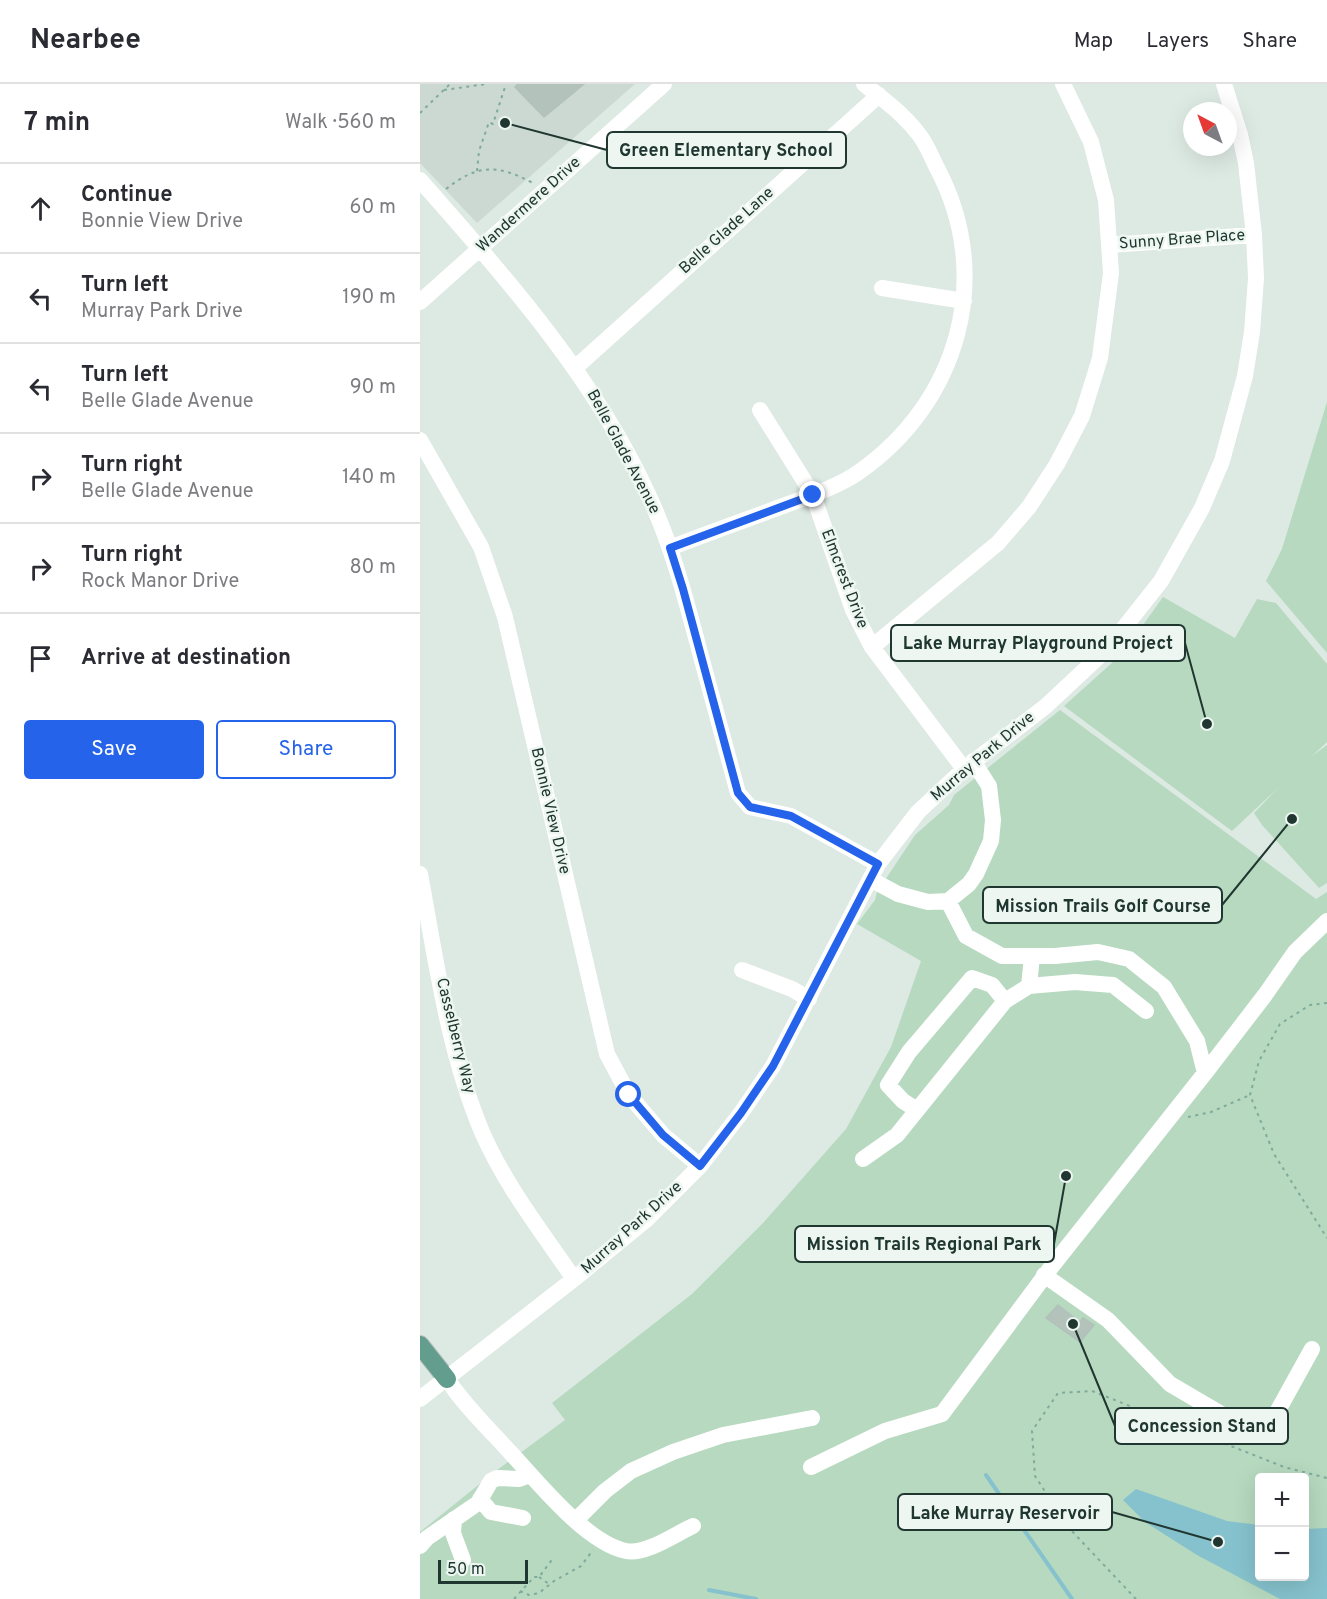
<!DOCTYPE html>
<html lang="en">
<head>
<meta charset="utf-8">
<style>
	:root { --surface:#fff; --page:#f2f2f3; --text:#2b2b33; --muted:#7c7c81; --line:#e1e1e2; --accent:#2563eb }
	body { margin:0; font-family:Overpass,sans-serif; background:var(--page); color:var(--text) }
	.controls { position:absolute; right:18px; bottom:18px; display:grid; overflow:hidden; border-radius:6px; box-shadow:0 6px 24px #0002 }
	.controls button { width:54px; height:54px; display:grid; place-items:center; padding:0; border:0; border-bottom:2px solid var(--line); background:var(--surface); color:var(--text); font:30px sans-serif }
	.compass { position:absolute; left:763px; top:18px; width:54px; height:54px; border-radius:50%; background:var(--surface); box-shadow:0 6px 24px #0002; rotate:319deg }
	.scale { position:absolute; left:18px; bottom:15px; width:90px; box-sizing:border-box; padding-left:6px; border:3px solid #203731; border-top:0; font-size:16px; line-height:21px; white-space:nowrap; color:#203731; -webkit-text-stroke:4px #edf6f1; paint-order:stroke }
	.stop { position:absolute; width:18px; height:18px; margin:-14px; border:4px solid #2563eb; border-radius:50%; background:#fff }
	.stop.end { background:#2563eb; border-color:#fff; box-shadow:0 2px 6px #0008 }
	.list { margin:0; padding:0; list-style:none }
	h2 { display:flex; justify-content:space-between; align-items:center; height:78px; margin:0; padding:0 24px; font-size:26px }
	h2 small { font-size:20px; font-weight:400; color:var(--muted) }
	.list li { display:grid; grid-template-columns:39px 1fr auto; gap:18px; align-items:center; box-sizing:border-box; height:90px; padding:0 24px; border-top:2px solid var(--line) }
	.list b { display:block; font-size:22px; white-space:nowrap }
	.list p { margin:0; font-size:20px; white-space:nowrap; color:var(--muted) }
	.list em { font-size:20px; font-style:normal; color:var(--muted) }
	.actions { display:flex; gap:12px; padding:18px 24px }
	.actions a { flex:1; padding:14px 0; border:2px solid var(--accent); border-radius:6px; text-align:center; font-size:21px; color:var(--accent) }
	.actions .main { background:var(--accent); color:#fff }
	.icon { flex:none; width:33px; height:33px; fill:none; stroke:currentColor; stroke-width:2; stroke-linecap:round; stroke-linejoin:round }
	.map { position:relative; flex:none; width:907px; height:1515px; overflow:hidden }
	header { display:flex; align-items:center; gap:36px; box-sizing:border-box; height:84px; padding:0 30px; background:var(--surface); border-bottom:2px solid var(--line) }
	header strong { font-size:28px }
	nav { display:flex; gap:33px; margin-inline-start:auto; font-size:21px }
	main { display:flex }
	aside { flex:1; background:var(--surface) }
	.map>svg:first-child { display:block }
</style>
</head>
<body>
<header>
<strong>Nearbee</strong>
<nav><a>Map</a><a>Layers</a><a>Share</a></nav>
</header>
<main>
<aside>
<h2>7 min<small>Walk · 560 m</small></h2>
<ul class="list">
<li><svg class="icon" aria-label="ahead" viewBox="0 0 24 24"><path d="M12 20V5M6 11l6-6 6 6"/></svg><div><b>Continue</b><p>Bonnie View Drive</p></div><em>60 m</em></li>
<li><svg class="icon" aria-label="left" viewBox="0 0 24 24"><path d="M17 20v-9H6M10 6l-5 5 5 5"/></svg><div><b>Turn left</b><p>Murray Park Drive</p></div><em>190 m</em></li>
<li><svg class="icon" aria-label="left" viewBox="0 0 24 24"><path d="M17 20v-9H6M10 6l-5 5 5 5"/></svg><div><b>Turn left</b><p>Belle Glade Avenue</p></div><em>90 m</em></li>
<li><svg class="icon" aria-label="right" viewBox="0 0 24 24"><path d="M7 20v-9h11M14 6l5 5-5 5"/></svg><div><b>Turn right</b><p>Belle Glade Avenue</p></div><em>140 m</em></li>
<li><svg class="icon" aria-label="right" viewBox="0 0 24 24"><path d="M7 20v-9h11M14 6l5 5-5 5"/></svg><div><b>Turn right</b><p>Rock Manor Drive</p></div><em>80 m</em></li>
<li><svg class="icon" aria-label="arrive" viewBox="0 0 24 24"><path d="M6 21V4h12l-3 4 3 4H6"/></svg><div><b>Arrive at destination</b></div></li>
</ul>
<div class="actions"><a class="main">Save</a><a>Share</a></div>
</aside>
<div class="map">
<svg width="907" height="1515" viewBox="0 0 907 1515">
	<rect width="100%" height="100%" fill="#dde9e3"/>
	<path fill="#ccd8d2" d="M0,0H215L57,139L0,79Z"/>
	<path fill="#b6d9bf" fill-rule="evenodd" d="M907,318V569L846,497L862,465Z
		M743,513L815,554L837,515L856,519L907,580V658L892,672L907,661V799L899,804L842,741L834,729L859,703L812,747L644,622L703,569Z
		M640,626L896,815L907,808V1515H0V1448L77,1386L145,1336L132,1319L272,1210L343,1139L426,1045L471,963L501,877L437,840L455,816L457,808L495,751L529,721L534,711ZM840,1394H884V1492H840Z"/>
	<path fill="#86c2cd" d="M716,1405L807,1437L839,1441L840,1492H884L885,1445L907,1444V1515H860L777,1471L725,1438L703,1416Z"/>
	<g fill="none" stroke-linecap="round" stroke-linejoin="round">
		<path stroke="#86c2cd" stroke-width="4" d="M566,1391L652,1515
			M289,1506L336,1515"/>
	</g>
	<path fill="#b3c3bc" stroke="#b0c2ba" stroke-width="1.5" d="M98,0H164L124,33L95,3Z
		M638,1221L660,1238L663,1234L674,1241L660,1258L626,1234Z"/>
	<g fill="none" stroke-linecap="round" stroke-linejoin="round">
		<defs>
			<path id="major" d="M0,1261L27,1295"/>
		</defs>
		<use href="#major" stroke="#bcc3c1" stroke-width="20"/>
		<path stroke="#7fab9d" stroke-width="2" stroke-dasharray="3 4.5" stroke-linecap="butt" d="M24,6L66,0
			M0,29L30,0
			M57,87L59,67L69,38L73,40L85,3L84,0
			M26,105C58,80 77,80 113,99
			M907,919L890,921L860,940L839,977L830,1011L854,1070L907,1154
			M768,1033L791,1028L830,1011
			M119,1493L129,1500
			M100,1507L109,1511L119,1509L134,1497L161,1482L173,1466
			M94,1515L114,1493H119L134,1473
			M716,1515L649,1444L615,1392L612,1347L638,1309L672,1307L864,1383L907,1394"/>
		<path stroke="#fff" stroke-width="16" d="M0,96C85,193 173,291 228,410C251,459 265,512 279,565C292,613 305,661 318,709L330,723L371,732L458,780
			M689,161L834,151
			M462,204L544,217
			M0,218L244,0
			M156,283L459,11
			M340,326L393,411L433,526L452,563L544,685
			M0,356L61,463L85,533L187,970L209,1011L243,1051L280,1082
			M250,464C286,450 323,437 360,423C386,413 416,404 439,388C538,319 575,193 517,84C511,72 506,58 497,48C482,29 463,15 444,0
			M452,563L578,459L609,423L637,380L662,332L680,274L691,189L686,116L671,58L643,0
			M0,790C16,876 28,967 62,1048C85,1101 122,1148 154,1195
			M450,795L478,810L508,818L528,817L549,800L556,790L571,757L573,736L569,702L553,677
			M322,886L372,905L389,915
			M609,902L655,898L693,901L726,927
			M785,989L845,911L875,868L907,837
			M497,1026L483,1017L468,1001L489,968L552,894L572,901L585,917
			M443,1075L477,1051L585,917L609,902L612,872
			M624,1191L688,1236L750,1300L813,1337L836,1344L856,1330L892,1265
			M27,1295C44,1321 68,1344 89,1367C117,1397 166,1459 206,1467C226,1471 255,1450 273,1442
			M0,1315L154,1195L227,1135L280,1082L321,1029L353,982L458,780L498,728L544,685L626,622L688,564L741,497L782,424L802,377L825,292L832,248L836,194L834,151L826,79L820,51L804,0
			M391,1383L465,1347L522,1330L629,1186L785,989L777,957L744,903L709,875L678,868L635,872H582L546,852L528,817
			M60,1415L71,1428L103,1434
			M34,1435L33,1449L43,1476
			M156,1436L185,1407L211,1387L253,1368L303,1351L392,1334
			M0,1462L7,1454L58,1419L71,1397L77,1394L99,1395L110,1391"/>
		<use href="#major" stroke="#639d8d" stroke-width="18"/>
	</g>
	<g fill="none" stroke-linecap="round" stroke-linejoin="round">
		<path stroke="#2563eb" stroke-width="8" d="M209,1011L243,1051L280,1082L321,1029L353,982L458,780L371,732L330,723L318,709L263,505L250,464L393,411"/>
	</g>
	<g text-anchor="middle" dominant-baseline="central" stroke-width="5" stroke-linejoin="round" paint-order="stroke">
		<g font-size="16" fill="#203731" stroke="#edf6f1">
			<text transform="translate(109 121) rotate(-42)">Wandermere Drive</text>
			<text transform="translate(307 147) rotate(-42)">Belle Glade Lane</text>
			<text transform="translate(762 156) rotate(-4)">Sunny Brae Place</text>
			<text transform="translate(203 368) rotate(62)">Belle Glade Avenue</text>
			<text transform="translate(424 495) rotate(69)">Elmcrest Drive</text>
			<text transform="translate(563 673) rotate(-40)">Murray Park Drive</text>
			<text transform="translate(130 727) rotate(77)">Bonnie View Drive</text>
			<text transform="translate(35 952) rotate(76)">Casselberry Way</text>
			<text transform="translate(212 1144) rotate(-42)">Murray Park Drive</text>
		</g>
	</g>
	<path fill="none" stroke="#203731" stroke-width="2" d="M85 39L187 66M787 640L765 559M872 735L802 821M646 1092L634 1160M653 1240L695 1342M798 1458L692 1428"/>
	<g fill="#203731" stroke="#edf6f1" stroke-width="2">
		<circle cx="85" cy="39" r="6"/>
		<circle cx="787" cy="640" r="6"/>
		<circle cx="872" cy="735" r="6"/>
		<circle cx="646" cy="1092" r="6"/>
		<circle cx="653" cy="1240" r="6"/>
		<circle cx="798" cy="1458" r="6"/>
	</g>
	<g fill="#edf6f1" stroke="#203731" stroke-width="2">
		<rect x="187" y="48" width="239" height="36" rx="6"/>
		<rect x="471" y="541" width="294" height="36" rx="6"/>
		<rect x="563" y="803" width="239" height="36" rx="6"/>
		<rect x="375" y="1142" width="259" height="36" rx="6"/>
		<rect x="695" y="1324" width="173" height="36" rx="6"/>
		<rect x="478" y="1410" width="214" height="36" rx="6"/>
	</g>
	<g font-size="18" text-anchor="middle" font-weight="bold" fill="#203731">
		<text x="306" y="72">Green Elementary School</text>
		<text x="618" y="565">Lake Murray Playground Project</text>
		<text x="683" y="828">Mission Trails Golf Course</text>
		<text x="504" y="1166">Mission Trails Regional Park</text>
		<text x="782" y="1348">Concession Stand</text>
		<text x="585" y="1435">Lake Murray Reservoir</text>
	</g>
</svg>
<div class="controls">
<button>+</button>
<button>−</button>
</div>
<svg class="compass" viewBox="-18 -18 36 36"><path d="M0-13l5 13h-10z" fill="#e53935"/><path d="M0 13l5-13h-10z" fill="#7c7c81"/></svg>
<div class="scale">50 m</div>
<div class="stop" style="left:209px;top:1011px"></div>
<div class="stop end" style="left:393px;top:411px"></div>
</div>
</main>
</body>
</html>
